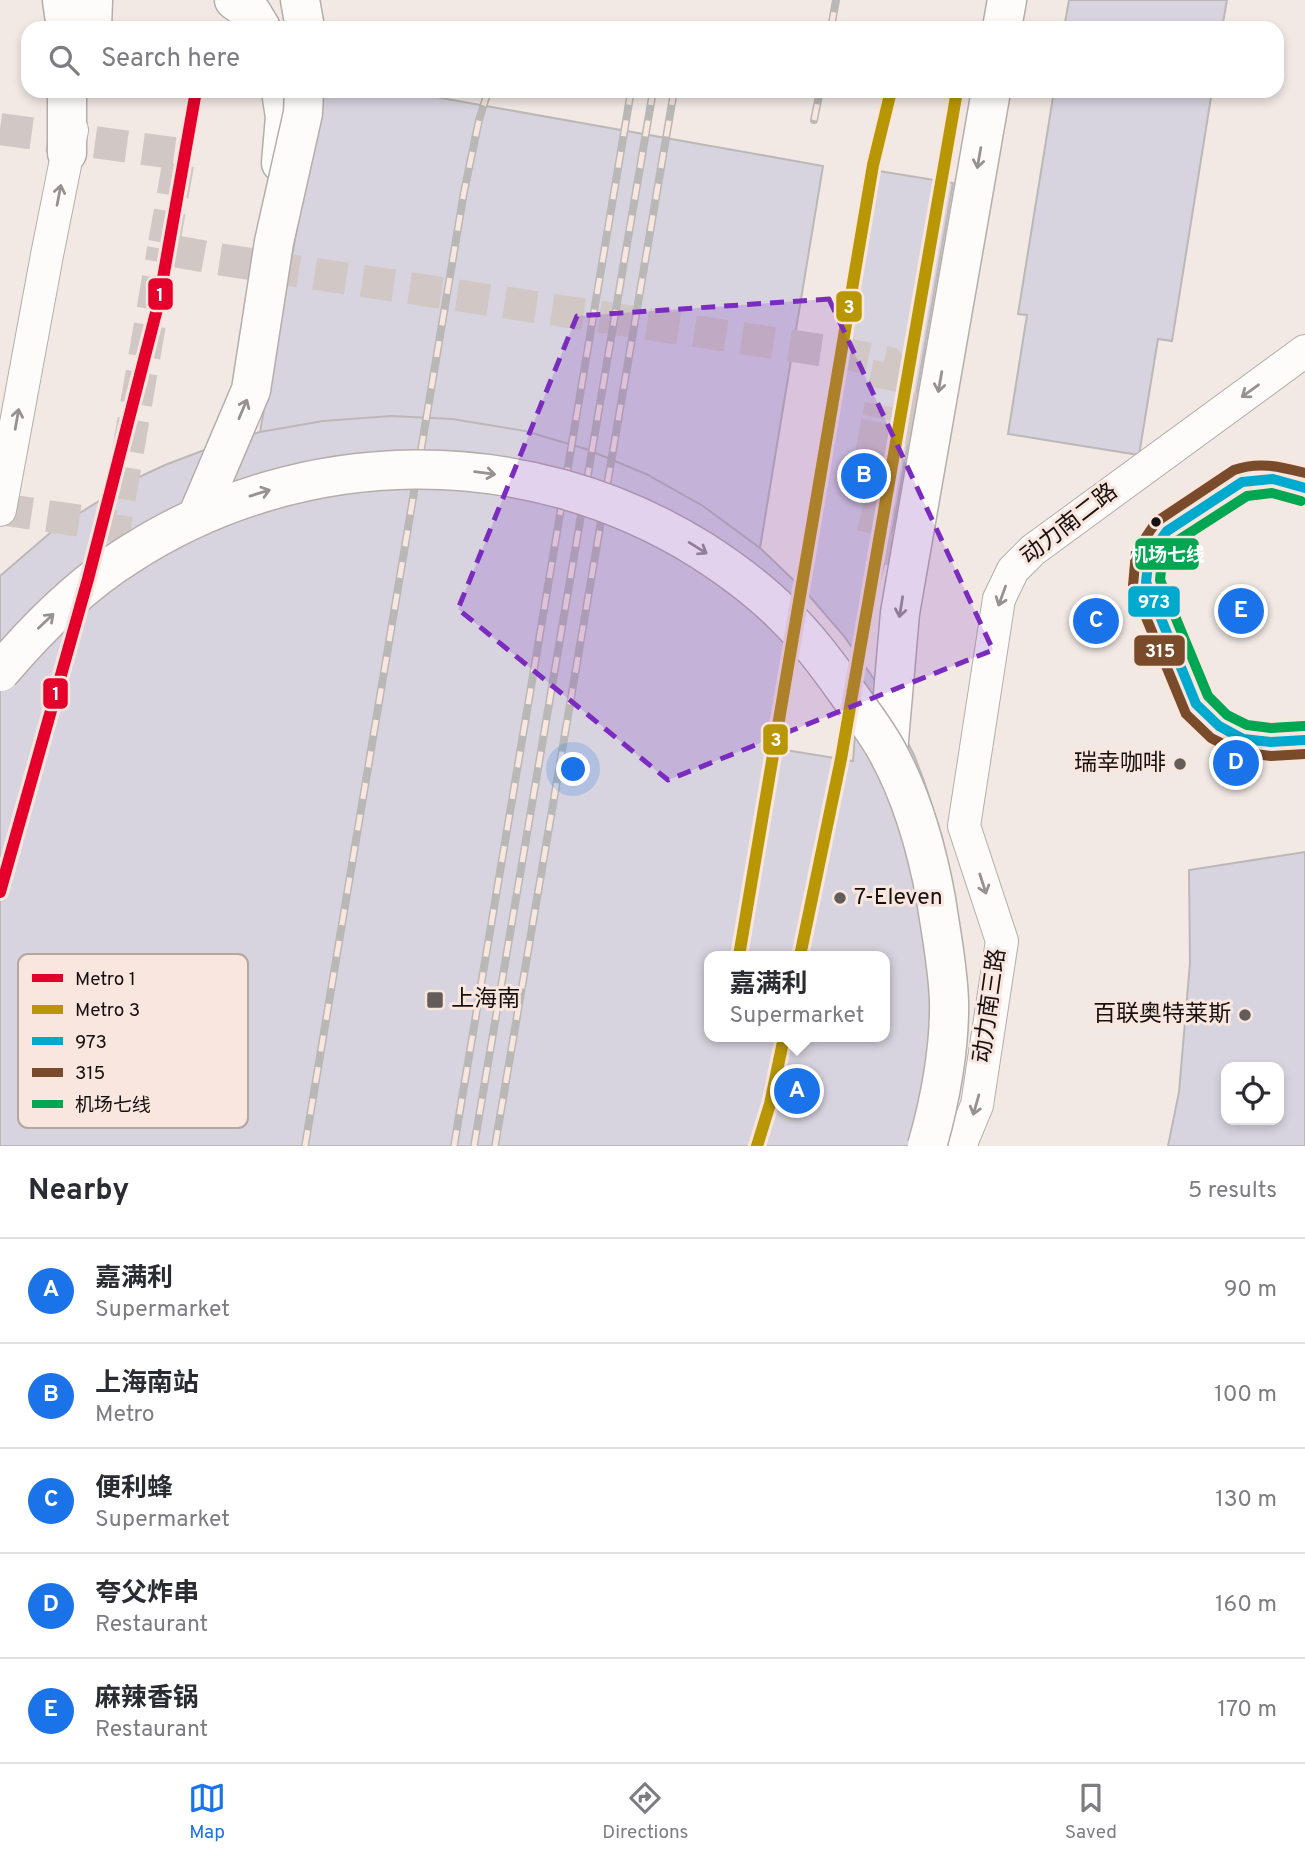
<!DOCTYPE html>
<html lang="en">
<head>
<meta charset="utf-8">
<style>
	:root { --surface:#fff; --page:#f2f2f3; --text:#2b2b33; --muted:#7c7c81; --line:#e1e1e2; --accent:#1a73e8 }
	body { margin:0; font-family:Overpass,"Noto Sans SC",sans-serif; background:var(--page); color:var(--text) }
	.controls { position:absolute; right:21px; bottom:21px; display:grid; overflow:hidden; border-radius:14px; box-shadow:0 4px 10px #0003 }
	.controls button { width:63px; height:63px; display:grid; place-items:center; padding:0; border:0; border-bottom:2px solid var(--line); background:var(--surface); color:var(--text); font:35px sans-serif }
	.you { position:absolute; left:574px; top:770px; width:24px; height:24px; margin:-18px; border:5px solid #fff; border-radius:50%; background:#1a73e8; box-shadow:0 0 0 10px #1a73e833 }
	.badge { display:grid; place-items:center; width:46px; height:46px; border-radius:50%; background:var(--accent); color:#fff; font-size:23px; font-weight:700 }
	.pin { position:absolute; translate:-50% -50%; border:4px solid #fff; box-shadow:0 2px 7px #0006 }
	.popup { position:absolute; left:704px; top:951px; width:186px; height:91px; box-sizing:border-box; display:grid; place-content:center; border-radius:14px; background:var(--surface); filter:drop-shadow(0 2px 5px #0005); font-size:23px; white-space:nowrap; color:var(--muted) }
	.popup b { font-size:26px; color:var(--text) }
	.popup::after { content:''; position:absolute; left:50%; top:100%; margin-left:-14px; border:14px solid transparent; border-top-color:var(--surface) }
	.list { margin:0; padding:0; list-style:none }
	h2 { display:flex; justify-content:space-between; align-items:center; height:91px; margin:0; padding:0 28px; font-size:30px }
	h2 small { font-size:23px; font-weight:400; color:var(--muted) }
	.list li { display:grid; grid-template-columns:46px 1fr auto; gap:21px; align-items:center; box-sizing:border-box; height:105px; padding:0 28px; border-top:2px solid var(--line) }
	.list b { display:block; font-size:26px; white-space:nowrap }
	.list p { margin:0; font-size:23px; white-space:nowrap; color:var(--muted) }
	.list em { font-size:23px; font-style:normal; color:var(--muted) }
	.icon { flex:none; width:38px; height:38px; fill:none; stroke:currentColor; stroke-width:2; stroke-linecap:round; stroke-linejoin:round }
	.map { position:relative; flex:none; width:1305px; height:1146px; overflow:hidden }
	.search { position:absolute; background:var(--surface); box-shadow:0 4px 10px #0003; left:21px; right:21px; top:21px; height:77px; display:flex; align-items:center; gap:18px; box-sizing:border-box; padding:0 24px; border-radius:21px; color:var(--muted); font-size:26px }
	.sheet { height:616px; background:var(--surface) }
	nav { display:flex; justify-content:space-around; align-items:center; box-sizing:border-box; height:98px; border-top:2px solid var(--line); background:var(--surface); font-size:19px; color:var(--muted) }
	nav a { display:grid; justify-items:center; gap:4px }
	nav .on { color:var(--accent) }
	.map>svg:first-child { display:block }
</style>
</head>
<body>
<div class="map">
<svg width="1305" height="1146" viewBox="0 0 1305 1146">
	<rect width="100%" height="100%" fill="#f2e9e5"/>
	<path fill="#d7d4df" stroke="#bcb8b8" stroke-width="2" fill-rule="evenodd" d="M1069,0H1227L1222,28H1064Z
		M322,91H402L823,166L760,548L703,506L646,474L586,449L525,431L452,419L391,416L323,421L260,432Z
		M1054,91H1212L1172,341L1158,339L1139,455L1008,434L1027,315L1018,314Z
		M879,171L953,183L894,523L861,659L853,761L779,749Z
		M391,416L452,419L525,431L586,449L646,474L703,506L760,548L806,592L844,636L876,682L914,755L924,781L942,837L954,895L936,1146H0V576L50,533L78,514L135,479L165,465L228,441L260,432L323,421ZM710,956H884V1037H710Z
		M1305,852V1146H1168L1179,1092L1190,963L1189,870ZM1226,1067H1279V1120H1226Z"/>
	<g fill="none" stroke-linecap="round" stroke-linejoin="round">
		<path stroke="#d1c8c5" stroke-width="32" stroke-dasharray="32 16" stroke-linecap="butt" d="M0,129L180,154L163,249L217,259L847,354L889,363L878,418
			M0,509L115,526L163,249
			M893,566L899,527L894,523L859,514L878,418L919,431L925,395"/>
		<defs>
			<path id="minor" d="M1305,488L1273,479L1242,482L1167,531L1149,556L1146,582L1196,704L1219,726L1243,739L1271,742L1305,740
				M0,510L47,255L72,130
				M960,1146L977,1105L1002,941L964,826L999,599L1013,570L1033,550L1305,351"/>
			<path id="major" d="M62,0L66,28
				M234,0L252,13L261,28
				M300,0L305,28
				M92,28L93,0
				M1002,28L1007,0
				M67,153V91
				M281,163L285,117L281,91
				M888,752L900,613L991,91"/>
		</defs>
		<use href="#minor" stroke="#b4adaa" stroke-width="34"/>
		<use href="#major" stroke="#b4adaa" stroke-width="41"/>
		<use href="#minor" stroke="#fdfcfb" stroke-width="32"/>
		<use href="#major" stroke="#fdfcfb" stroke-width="38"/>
		<defs>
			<path id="rail" d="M831,28L836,0
				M814,120L820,91
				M305,1146L464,192L479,120L488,91
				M454,1146L631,91
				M474,1146L653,91
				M495,1146L674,91"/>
		</defs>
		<use href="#rail" stroke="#bab8b7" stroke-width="8"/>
		<use href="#rail" stroke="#f8e6df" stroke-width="5" stroke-dasharray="16" stroke-linecap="butt"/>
		<defs>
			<path id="major-bridge" d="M197,517L251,390L274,242L303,113L304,91
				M0,672C38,627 80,585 130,554C303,443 526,441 701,550C729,568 758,589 782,613C807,637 827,664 847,692C861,712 877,732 888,753C912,797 927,850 936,899C941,933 948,967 949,1001C950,1047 940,1102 927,1146"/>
		</defs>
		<use href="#major-bridge" stroke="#b4adaa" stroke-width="41" stroke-linecap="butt"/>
		<use href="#major-bridge" stroke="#fdfcfb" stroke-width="38"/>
		<defs>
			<path id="bus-1" d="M1305,488L1273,479L1242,482L1167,531L1149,556L1146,582L1196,704L1219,726L1243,739L1271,742L1305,740"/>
			<path id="bus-2" d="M1305,473C1281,467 1259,461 1234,470L1156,522L1136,552L1133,586L1186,714L1211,738L1239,752L1271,756L1305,754"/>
			<path id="bus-3" d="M1301,501L1272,493L1247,496L1177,541L1162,561L1160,580L1208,696L1227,715L1247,725L1271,728L1304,726"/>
		</defs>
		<use href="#bus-1" stroke="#f8e6df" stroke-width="16"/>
		<use href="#bus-2" stroke="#f8e6df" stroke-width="16"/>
		<use href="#bus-3" stroke="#f8e6df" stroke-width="16"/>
		<use href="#bus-1" stroke="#00a9ce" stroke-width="10"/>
		<use href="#bus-2" stroke="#7a4b2a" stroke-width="10"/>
		<use href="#bus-3" stroke="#00a651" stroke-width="10"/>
		<defs>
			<path id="metro-1" d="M0,892L88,579L159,301L196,91"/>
			<path id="metro-2" d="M739,956L873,165L891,91
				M800,956L841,759L957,91
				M757,1146L770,1104L784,1037"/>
		</defs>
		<use href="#metro-1" stroke="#f8e6df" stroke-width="18"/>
		<use href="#metro-2" stroke="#f8e6df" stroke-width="18"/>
		<use href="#metro-1" stroke="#e4002b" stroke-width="12"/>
		<use href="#metro-2" stroke="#b99704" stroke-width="12"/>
	</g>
	<defs><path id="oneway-shaft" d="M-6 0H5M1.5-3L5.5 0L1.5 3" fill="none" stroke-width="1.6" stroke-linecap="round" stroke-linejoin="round" transform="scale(1.75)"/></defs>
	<g stroke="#959290">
		<use href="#oneway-shaft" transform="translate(979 158) rotate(100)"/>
		<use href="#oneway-shaft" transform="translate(59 195) rotate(-79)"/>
		<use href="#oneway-shaft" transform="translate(940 382) rotate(100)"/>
		<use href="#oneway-shaft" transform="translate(1250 391) rotate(144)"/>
		<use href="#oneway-shaft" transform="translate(243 409) rotate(-67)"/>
		<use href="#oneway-shaft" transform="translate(17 419) rotate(-80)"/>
		<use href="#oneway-shaft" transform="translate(485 473) rotate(7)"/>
		<use href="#oneway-shaft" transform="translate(260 493) rotate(-17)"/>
		<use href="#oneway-shaft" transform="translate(698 548) rotate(32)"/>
		<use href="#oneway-shaft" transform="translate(1002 596) rotate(110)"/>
		<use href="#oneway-shaft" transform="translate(901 607) rotate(99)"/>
		<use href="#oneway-shaft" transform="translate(46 621) rotate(-43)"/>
		<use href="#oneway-shaft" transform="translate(983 884) rotate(72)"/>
		<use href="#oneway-shaft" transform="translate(976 1105) rotate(106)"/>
	</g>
	<path fill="#7b2cbf" fill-opacity="0.2" stroke="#7b2cbf" stroke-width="5" stroke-dasharray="14 9" stroke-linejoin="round" d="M829,299L993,650L668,780L458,609L577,316Z"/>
	<circle fill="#16100e" stroke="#f8e6df" stroke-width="2.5" cx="1156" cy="522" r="6"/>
	<g fill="#635c59" stroke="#f8e6df" stroke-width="2.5">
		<circle cx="1180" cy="764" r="7"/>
		<circle cx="840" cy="898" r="7"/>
		<rect x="426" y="991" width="18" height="18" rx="3.5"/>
		<circle cx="1245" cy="1015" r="7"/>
	</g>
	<g text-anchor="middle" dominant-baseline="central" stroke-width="6" stroke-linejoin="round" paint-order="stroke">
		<g font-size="23" fill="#16100e" stroke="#f8e6df">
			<text transform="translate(1070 525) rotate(-38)">动力南二路</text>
			<text transform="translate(991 1006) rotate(-82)">动力南三路</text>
		</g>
		<g font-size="23" fill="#16100e" stroke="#f8e6df" text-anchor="end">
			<text x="1166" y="764">瑞幸咖啡</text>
			<text x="854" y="898" text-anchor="start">7-Eleven</text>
			<text x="451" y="1000" text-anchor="start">上海南</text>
			<text x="1231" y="1015">百联奥特莱斯</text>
		</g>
	</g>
	<rect x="18" y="954" width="230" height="174" rx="10" fill="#f8e6df" stroke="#b4a6a0" stroke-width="2"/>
	<rect x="32" y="974" width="31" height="8" fill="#e4002b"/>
	<rect x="32" y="1005" width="31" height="9" fill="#b99704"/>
	<rect x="32" y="1037" width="31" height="8" fill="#00a9ce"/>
	<rect x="32" y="1068" width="31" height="9" fill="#7a4b2a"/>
	<rect x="32" y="1100" width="31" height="8" fill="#00a651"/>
	<g font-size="19" fill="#16100e">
		<text x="75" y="985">Metro 1</text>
		<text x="75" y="1016">Metro 3</text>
		<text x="75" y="1048">973</text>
		<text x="75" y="1079">315</text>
		<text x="75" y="1111">机场七线</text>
	</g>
	<g stroke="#f8e6df" stroke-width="2.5">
		<rect x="147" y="277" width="27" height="34" rx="7" fill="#e4002b"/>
		<rect x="835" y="290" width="28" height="33" rx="7" fill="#b99704"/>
		<rect x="1134" y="537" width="66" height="34" rx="7" fill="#00a651"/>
		<rect x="1127" y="585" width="54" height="33" rx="7" fill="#00a9ce"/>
		<rect x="1133" y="634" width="53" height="33" rx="7" fill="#7a4b2a"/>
		<rect x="42" y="677" width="27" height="33" rx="7" fill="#e4002b"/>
		<rect x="762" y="723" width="27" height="33" rx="7" fill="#b99704"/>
	</g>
	<g font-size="19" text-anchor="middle" font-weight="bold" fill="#fff">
		<text x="160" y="301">1</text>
		<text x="849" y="313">3</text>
		<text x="1167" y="561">机场七线</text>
		<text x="1154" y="608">973</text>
		<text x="1160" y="657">315</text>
		<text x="56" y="700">1</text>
		<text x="776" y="746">3</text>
	</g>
</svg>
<div class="controls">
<button><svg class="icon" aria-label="locate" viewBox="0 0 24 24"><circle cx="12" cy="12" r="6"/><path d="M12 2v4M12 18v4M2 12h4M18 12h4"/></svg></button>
</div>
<div class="you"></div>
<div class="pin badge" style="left:797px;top:1091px">A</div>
<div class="popup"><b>嘉满利</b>Supermarket</div>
<div class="pin badge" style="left:864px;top:476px">B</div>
<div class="pin badge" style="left:1096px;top:621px">C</div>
<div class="pin badge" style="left:1236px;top:763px">D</div>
<div class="pin badge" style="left:1241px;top:611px">E</div>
<div class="search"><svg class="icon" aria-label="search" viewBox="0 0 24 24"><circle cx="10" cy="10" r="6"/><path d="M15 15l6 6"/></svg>Search here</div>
</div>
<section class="sheet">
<h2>Nearby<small>5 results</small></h2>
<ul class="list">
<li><span class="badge">A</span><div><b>嘉满利</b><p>Supermarket</p></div><em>90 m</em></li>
<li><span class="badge">B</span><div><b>上海南站</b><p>Metro</p></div><em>100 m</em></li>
<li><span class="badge">C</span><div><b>便利蜂</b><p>Supermarket</p></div><em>130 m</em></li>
<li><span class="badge">D</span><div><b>夸父炸串</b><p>Restaurant</p></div><em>160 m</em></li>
<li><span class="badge">E</span><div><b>麻辣香锅</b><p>Restaurant</p></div><em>170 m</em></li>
</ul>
</section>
<nav>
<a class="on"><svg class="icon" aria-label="map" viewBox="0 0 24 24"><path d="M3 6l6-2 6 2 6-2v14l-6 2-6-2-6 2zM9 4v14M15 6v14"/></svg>Map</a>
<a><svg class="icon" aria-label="directions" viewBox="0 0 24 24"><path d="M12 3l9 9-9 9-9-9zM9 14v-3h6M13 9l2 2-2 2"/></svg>Directions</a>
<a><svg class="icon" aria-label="saved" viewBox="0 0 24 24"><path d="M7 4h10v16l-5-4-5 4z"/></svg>Saved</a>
</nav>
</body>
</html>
